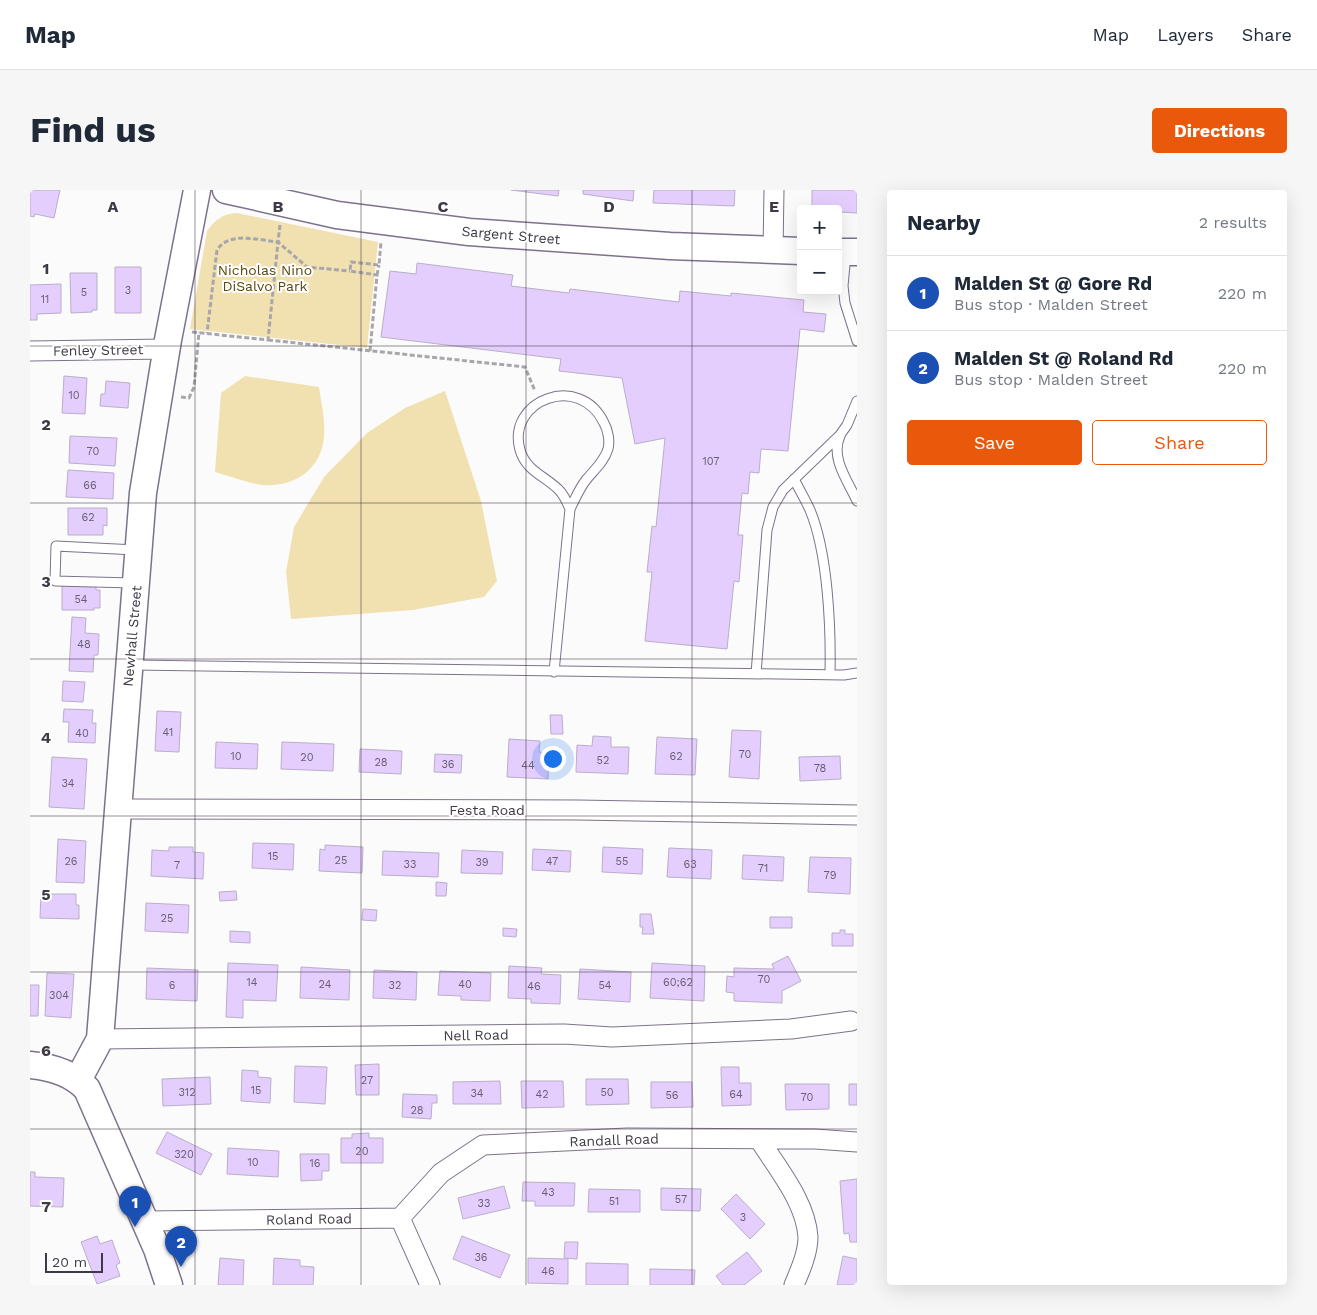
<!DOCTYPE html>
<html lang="en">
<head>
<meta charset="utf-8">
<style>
	:root { --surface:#fff; --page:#f6f6f7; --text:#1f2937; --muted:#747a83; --line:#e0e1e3; --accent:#ea580c }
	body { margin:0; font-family:"Work Sans",sans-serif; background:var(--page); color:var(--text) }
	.controls { position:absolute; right:15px; top:15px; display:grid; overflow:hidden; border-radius:5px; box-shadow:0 5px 20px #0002 }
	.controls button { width:45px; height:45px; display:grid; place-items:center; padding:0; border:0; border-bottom:1px solid var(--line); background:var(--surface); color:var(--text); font:25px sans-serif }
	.scale { position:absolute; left:15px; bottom:12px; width:58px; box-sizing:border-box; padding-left:5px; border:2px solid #3e3944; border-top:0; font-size:14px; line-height:18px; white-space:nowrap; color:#3e3944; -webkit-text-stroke:4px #fff; paint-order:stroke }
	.you { position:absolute; left:522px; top:568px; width:18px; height:18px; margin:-12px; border:4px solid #fff; border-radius:50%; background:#1a73e8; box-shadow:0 0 0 8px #1a73e833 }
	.badge { display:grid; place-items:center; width:32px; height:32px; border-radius:50%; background:var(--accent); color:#fff; font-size:16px; font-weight:700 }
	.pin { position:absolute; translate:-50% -41px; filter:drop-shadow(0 1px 2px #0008) }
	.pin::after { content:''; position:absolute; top:26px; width:18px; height:15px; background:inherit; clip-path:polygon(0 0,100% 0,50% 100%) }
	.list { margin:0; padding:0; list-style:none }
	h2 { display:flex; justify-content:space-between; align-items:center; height:65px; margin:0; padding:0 20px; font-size:21px }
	h2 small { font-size:16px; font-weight:400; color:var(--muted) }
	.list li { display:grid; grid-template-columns:32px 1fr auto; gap:15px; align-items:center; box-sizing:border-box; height:75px; padding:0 20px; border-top:1px solid var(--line) }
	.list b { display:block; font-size:19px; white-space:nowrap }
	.list p { margin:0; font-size:16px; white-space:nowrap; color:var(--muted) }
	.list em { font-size:16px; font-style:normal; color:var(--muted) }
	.actions { display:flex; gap:10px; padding:15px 20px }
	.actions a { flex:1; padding:11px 0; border:1px solid var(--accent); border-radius:5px; text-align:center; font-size:18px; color:var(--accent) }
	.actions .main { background:var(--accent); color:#fff }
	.map { position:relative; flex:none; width:827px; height:1095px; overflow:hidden; border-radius:5px }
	header { display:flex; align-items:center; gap:30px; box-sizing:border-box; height:70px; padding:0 25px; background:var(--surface); border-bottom:1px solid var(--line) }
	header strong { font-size:24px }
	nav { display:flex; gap:28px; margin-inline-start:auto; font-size:18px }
	.intro { display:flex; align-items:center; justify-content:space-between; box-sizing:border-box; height:120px; padding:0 30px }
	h1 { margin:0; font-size:35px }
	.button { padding:12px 22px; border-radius:5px; background:var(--accent); color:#fff; font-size:18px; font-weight:700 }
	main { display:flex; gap:30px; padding:0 30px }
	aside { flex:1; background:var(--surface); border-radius:5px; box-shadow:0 5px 20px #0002 }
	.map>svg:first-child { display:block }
</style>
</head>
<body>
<header>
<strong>Map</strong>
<nav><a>Map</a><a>Layers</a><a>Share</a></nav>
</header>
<div class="intro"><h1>Find us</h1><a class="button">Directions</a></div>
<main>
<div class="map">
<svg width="827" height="1095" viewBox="0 0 827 1095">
	<rect width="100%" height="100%" fill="#fbfbfb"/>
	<path fill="#f1e0b0" d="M207,23L348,52L337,158L160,139L177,41C186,29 192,24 207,23Z
		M215,186L289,197C294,230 303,262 273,285C261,293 248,296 233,295C217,293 200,286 185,282L191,203Z
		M415,201L451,311L467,391L454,407L383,420L261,429L256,382L264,337L294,287L337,243L375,218Z"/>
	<path fill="#e4cefe" stroke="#baaec9" d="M0,0H30L24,28L5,24L4,27L0,26Z
		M481,0H529L528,6Z
		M553,0H604L603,11L553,4Z
		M624,0H705L704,16L623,13Z
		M782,0H827V23L808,22V19H782Z
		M387,73L483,85L481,96L539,103L540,99L649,112L650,101L701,106V103L774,110L773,122L796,124L794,142L770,139L758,261L731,259L729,283L720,282L718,304L712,303L708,345H713L709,392L704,391L697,459L615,451L622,382H617L622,336L626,337L635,248L605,254L592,188L529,181L531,169L351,147L360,81L386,84Z
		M85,77H111V123H85Z
		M40,83H67V120H62V122L41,123Z
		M31,94V123L7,124V130H0V95Z
		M34,186L57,188L55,224L32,223Z
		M76,191L100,193L98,218L70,216L71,204H75Z
		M40,246L87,248L85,276L39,273Z
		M38,280L84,283L83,309L36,307Z
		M38,318H77V336L73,335V345H38Z
		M32,394H66V400H70V418H64V420H32Z
		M42,427L56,428L55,443L69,444L68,465H64L63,482L39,481Z
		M33,491L55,492L53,512L32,511Z
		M34,519L63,520L62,533H66L65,553L38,552L39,532H33Z
		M127,521L151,522L149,562L125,561Z
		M520,525H532L533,544H521Z
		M702,540L731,541L729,589L699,587Z
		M563,546L581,547V557H599L598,584L546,582L547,555L562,556Z
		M627,547L667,549L665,585L625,584Z
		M479,549L510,551L509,562L519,563L518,589L477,587Z
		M186,552L228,554L227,579L185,578Z
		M252,552L304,554L303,581L251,579Z
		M330,559L372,561L371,584L329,582Z
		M405,564L432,565L431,583L404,582Z
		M810,566L811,589L770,591L769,567Z
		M22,567L57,569L54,619L19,617Z
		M28,649L56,651L54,693L26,692Z
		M223,653L264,654L263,680L222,678Z
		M295,655L333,657L332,683L289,681L290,659L295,660Z
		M139,657H163V662L174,663L173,689L121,686L122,660L139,661Z
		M573,657L613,659L612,684L572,682Z
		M639,658L682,660L681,689L637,687Z
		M503,659L541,661L540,682L502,680Z
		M432,660L473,662L472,684L431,683Z
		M353,661L409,663L408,687L352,685Z
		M713,665L754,667L753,691L712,689Z
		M780,667L821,668L820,704L778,702Z
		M406,692L417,693L416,706H406Z
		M206,701L207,710L190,711L189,702Z
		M11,704H46V715H49V729L10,728Z
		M116,713L159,715L158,743L115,741Z
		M333,719L347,720L346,731L332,730Z
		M610,724H621L624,744H612L613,737H610Z
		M740,727H762V738H740Z
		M473,738L487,739L486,747L473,746Z
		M810,740H815V744H823V756H802V743H810Z
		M200,741L220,742V753L200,752Z
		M758,766L771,791L752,801V813L704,811V803L696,802L697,786L704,787V778L744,779L742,774Z
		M198,773L248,775L246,811L213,810V828L196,827Z
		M622,773L675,776L674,811L620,808Z
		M479,776L512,778L511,784L531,785L530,814L501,813V809L478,808Z
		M271,777L320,780L319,810L270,808Z
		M117,778L168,780L167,811L116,809Z
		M550,779L601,782L600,812L548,809Z
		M344,780L387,782L386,810L343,808Z
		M410,781L461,783L460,811L431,810V806L408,805Z
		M17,783L44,784L41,828L15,826Z
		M0,795H9L8,826H0Z
		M349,874V905H326L325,875Z
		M265,876L297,877L295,914L264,912Z
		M691,877H709V893H721V915L692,916Z
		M212,880L228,881V887L241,888L240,913L211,911Z
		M180,887L181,914L133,916L132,889Z
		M556,889H598L599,914L556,915Z
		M470,891L471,914H423V892Z
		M491,891H533L534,917L492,918Z
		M621,892H662L663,917L621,918Z
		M755,894H799V919L756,920Z
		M819,894H827V915H819Z
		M373,904L407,905V913H402L401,929L372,927Z
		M137,942L182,964L171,985L126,963Z
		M339,943V948H353V973H311V948H322V944Z
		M198,958L249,961L248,987L197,984Z
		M270,964H299V981H292V990L271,991Z
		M0,982H5V987L34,988L33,1017L0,1016Z
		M827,989V1052H820L819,1043L814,1044L810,991Z
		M493,992L545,993L544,1016H505V1011H492Z
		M474,996L480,1018L433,1029L428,1008Z
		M631,998L671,999L670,1021L631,1020Z
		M559,999L610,1000V1022H558Z
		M706,1004L735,1034L720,1049L691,1019Z
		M67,1046L70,1054L82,1050L90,1073L86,1075L90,1086L67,1094L51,1052Z
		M432,1046L480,1065L470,1088L423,1069Z
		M535,1052H548L547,1069L534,1068Z
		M717,1062L732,1081L714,1095H693L686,1086Z
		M813,1066L827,1069V1095H807Z
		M190,1068L214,1070L213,1095H188Z
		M244,1068L270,1070V1076L284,1077L283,1095H243Z
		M498,1068L538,1069V1094L498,1093Z
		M556,1073L598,1074V1095H556Z
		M620,1079L665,1080L664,1095H620Z"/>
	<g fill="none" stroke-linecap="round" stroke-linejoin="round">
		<defs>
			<path id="lane" d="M816,64L813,96L815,113L827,151
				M810,246C800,268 818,291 827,311
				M764,289C769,299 775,309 780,320C798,363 801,438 800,484
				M103,393L25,391L26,356L106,360
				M103,475L814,485L827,483
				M524,482L540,319C545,309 549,299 556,290C564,280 574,272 578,259C580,251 578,240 574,233C550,182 476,210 490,260C496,281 515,286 529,300C534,305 537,312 540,319
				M726,484L737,340L743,317L753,300L810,245L817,235L827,211"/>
			<path id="street" d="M743,61L744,0
				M0,161L136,159
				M88,619L548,620L827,625
				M70,849L534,844L582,847L761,839L821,831
				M729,949C747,978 776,1012 778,1047C778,1063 770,1081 764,1095
				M370,1028L411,983L453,955L597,948L785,949L827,952
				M116,1031L370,1028L400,1095"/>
			<path id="secondary" d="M196,0L307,25L439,42L640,56L771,61
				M808,62H827
				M0,875C22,877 42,883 57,899L127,1059L139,1095
				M48,890L70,849L113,303L138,150L167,0"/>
		</defs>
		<use href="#lane" stroke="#7d728b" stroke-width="11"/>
		<use href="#street" stroke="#7d728b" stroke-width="21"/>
		<use href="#secondary" stroke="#7d728b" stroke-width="29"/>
		<path stroke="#a8a6ab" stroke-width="3" stroke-dasharray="5 2.5" stroke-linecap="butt" d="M250,35L248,52L277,77L320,81
			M347,85L349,75
			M276,86L277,77
			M162,142L238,150L248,52C228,50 199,41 187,60L177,143
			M238,150L495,177L505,201
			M340,161L347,85L320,81L321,72L349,75L351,52
			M151,207L159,208L164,197L169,142"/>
		<use href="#lane" stroke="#fff" stroke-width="9"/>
		<use href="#street" stroke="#fff" stroke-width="19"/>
		<use href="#secondary" stroke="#fff" stroke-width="26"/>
	</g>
	<path fill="none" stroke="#3e3944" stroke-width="1" stroke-opacity="0.55" d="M165,0V1095M331,0V1095M496,0V1095M662,0V1095M0,156H827M0,313H827M0,469H827M0,626H827M0,782H827M0,939H827"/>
	<g text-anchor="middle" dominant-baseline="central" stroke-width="4" stroke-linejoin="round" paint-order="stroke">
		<g font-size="11" fill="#685e72">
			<text x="98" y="100">3</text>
			<text x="54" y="102">5</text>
			<text x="15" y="109">11</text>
			<text x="44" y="205">10</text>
			<text x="63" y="261">70</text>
			<text x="681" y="271">107</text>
			<text x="60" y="295">66</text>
			<text x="58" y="327">62</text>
			<text x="51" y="409">54</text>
			<text x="54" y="454">48</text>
			<text x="138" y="542">41</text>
			<text x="52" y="543">40</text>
			<text x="715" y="564">70</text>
			<text x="206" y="566">10</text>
			<text x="646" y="566">62</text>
			<text x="277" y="567">20</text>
			<text x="573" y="570">52</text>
			<text x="351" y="572">28</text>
			<text x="418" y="574">36</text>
			<text x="498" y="575">44</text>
			<text x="790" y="578">78</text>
			<text x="38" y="593">34</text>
			<text x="243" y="666">15</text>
			<text x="311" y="670">25</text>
			<text x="41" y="671">26</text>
			<text x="522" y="671">47</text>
			<text x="592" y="671">55</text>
			<text x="452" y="672">39</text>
			<text x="380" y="674">33</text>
			<text x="660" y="674">63</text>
			<text x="147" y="675">7</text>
			<text x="733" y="678">71</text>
			<text x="800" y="685">79</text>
			<text x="137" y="728">25</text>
			<text x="734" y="789">70</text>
			<text x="222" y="792">14</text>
			<text x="648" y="792">60;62</text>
			<text x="295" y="794">24</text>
			<text x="435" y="794">40</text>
			<text x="142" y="795">6</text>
			<text x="365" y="795">32</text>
			<text x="575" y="795">54</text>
			<text x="504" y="796">46</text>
			<text x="29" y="805">304</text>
			<text x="337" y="890">27</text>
			<text x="226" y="900">15</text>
			<text x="157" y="902">312</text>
			<text x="577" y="902">50</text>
			<text x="447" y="903">34</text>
			<text x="512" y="904">42</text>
			<text x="706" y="904">64</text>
			<text x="642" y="905">56</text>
			<text x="777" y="907">70</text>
			<text x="387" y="920">28</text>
			<text x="332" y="961">20</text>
			<text x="154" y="964">320</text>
			<text x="223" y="972">10</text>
			<text x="285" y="973">16</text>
			<text x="518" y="1002">43</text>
			<text x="651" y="1009">57</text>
			<text x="584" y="1011">51</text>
			<text x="454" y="1013">33</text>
			<text x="713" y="1027">3</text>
			<text x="451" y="1067">36</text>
			<text x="518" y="1081">46</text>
		</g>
		<g font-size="14" fill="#3e3944" stroke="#fff">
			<text transform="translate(481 45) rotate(5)">Sargent Street</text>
			<text transform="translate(68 160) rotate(-1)">Fenley Street</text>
			<text transform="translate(102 446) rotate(-85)">Newhall Street</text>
			<text x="457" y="620">Festa Road</text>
			<text transform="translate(446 845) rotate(-1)">Nell Road</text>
			<text transform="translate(584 950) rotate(-2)">Randall Road</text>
			<text transform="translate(279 1029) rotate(-1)">Roland Road</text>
		</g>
		<g font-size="14" fill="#5b490a" stroke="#fff">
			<text x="235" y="80">Nicholas Nino<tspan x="235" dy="16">DiSalvo Park</tspan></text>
		</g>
	</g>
	<g font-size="16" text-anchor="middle" font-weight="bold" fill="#3e3944" stroke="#fff" stroke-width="4" stroke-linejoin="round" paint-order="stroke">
		<text x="83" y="22">A</text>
		<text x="248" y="22">B</text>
		<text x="413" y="22">C</text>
		<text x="579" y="22">D</text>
		<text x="744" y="22">E</text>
		<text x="16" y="84">1</text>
		<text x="16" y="240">2</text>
		<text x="16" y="397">3</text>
		<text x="16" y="553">4</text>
		<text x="16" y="710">5</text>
		<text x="16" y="866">6</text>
		<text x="16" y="1022">7</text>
	</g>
</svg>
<div class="controls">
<button>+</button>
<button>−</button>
</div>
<div class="scale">20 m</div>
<div class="you"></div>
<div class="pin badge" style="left:105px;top:1037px;background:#1a4fb4">1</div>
<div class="pin badge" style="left:151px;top:1077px;background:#1a4fb4">2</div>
</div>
<aside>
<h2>Nearby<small>2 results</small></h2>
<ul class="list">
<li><span class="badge" style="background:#1a4fb4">1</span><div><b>Malden St @ Gore Rd</b><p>Bus stop · Malden Street</p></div><em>220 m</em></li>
<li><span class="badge" style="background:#1a4fb4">2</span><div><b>Malden St @ Roland Rd</b><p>Bus stop · Malden Street</p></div><em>220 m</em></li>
</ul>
<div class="actions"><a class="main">Save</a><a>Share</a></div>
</aside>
</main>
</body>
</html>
